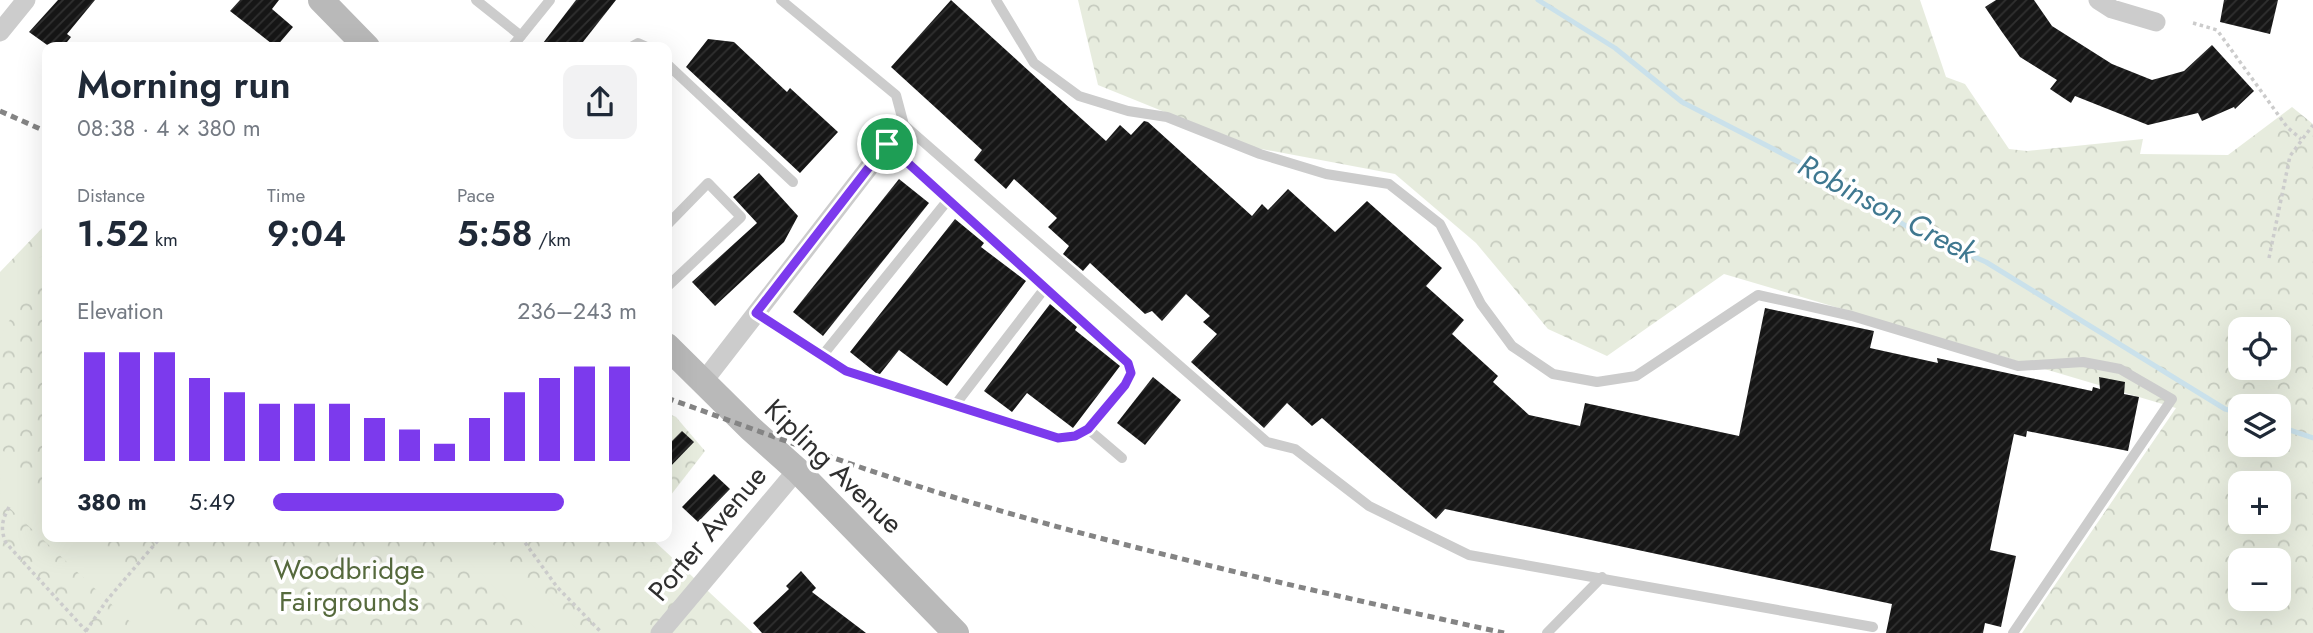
<!DOCTYPE html>
<meta charset="utf-8">
<style>
body{margin:0;font-family:Jost,sans-serif;background:#f2f2f3;color:#1f2937;height:100vh;display:flex;flex-direction:column;font-size:26px;white-space:nowrap}
*{box-sizing:border-box;margin:0}
p{font-size:23px;color:#747a83}
.icon{flex:none;width:38px;height:38px;fill:none;stroke:currentColor;stroke-width:2;stroke-linecap:round;stroke-linejoin:round}
.map{position:relative;flex:1;overflow:hidden}
.drawer{position:absolute;left:42px;top:42px;width:630px;height:500px;display:flex;flex-direction:column;background:#fff;border-radius:14px;box-shadow:0 7px 28px #0002}
.drawer>*{flex:none}
.controls{position:absolute;left:2228px;top:317px;display:grid;gap:14px}
.controls a{display:grid;place-items:center;width:63px;height:63px;border-radius:14px;background:#fff;box-shadow:0 7px 28px #0002;font-size:35px}
.pin{position:absolute;display:grid;place-items:center;width:60px;height:60px;color:#fff;margin:-30px;border:4px solid #fff;border-radius:50%;box-shadow:0 2px 7px #0007}
.round{display:grid;place-items:center;flex:none;width:74px;height:74px;border-radius:14px;background:#f2f2f3}
.summary{display:flex;align-items:center;justify-content:space-between;height:119px;padding:0 35px}
h1{font-size:38px;font-weight:600;line-height:52px}
.figures{display:grid;grid-template-columns:repeat(3,1fr);gap:10px;height:119px;padding:7px 35px}
.figures div{display:grid;align-content:center}
.figures b{font-size:35px;font-weight:600}
.figures small{font-size:19px;font-weight:400}
.figures p{font-size:19px}
.chart{height:196px;padding:14px 35px}
.chart p{display:flex;justify-content:space-between}
.chart svg{width:100%;height:126px;margin-top:7px;stroke:#7c3aed;stroke-width:6}
ul{padding:0 35px;list-style:none;font-size:23px}
li{display:grid;grid-template-columns:112px 84px 1fr;align-items:center;height:52px}
li i{height:18px;border-radius:9px;background:#7c3aed}
.map>svg:first-child{display:block}
</style>
<div class="map">
<svg width="2313" height="633" viewBox="0 0 2313 633">
<defs>
<pattern id="forest-crowns" width="20" height="18" patternUnits="userSpaceOnUse" patternTransform="scale(1.75)"><rect width="20" height="18" fill="#e7ecde"/><path d="M2 6a3 3 0 1 1 6 0M12 15a3 3 0 1 1 6 0" fill="none" stroke="#c6cbbf"/></pattern>
<pattern id="building-hatch" width="6" height="6" patternUnits="userSpaceOnUse" patternTransform="scale(1.75)"><rect width="6" height="6" fill="#161616"/><path d="M-1 1l2-2M0 6l6-6M5 7l2-2" fill="none" stroke="#303030"/></pattern>
</defs>
<rect width="100%" height="100%" fill="#fff"/>
<!-- forest -->
<g fill="url(#forest-crowns)" fill-rule="evenodd">
<path d="M 1078,0 L 1920,0 L 1946,77 L 1965,84 L 2009,149 L 2027,151 L 2143,139 L 2140,154 L 2228,155 L 2292,107 L 2313,124 L 2313,633 L 2022,633 L 2176,408 L 1724,274 L 1607,356 L 1548,329 L 1476,243 L 1395,174 L 1251,147 L 1098,85 ZM 2240,329 L 2278,329 L 2278,368 L 2240,368 ZM 2240,406 L 2278,406 L 2278,444 L 2240,444 ZM 2240,483 L 2278,483 L 2278,522 L 2240,522 ZM 2240,560 L 2278,560 L 2278,598 L 2240,598 Z"/>
<polygon points="47,223 47,537 650,537 753,633 0,633 0,272"/>
<polygon points="667,413 676,417 705,451 667,500"/>
</g>
<!-- pitch -->
<g fill="#e7ecde">
<path d="M 47,254 L 47,283 C 26,296 9,316 0,339 L 0,293 L 26,264 Z"/>
<polygon points="0,446 21,478 47,502 47,537 84,537 186,633 142,633 1,500"/>
<polygon points="445,537 486,537 581,633 540,633"/>
</g>
<g fill="none" stroke-linecap="round" stroke-linejoin="round">
<!-- stream -->
<g stroke="#cae1eb" stroke-width="5">
<polyline points="1538,0 1615,48 1682,102 1826,176 1911,229 1986,262 2225,409 2240,413"/>
<polyline points="2278,426 2313,438"/>
</g>
</g>
<!-- building -->
<g fill="url(#building-hatch)">
<polygon points="58,0 95,0 67,34 71,37 63,47 50,47 29,32"/>
<polygon points="240,0 279,0 272,9 293,27 276,47 230,11"/>
<polygon points="576,0 616,0 579,47 540,47"/>
<polygon points="951,0 1106,141 1120,125 1131,135 1144,121 1148,122 1252,216 1262,204 1268,210 1288,189 1335,232 1367,201 1442,268 1426,286 1464,320 1452,334 1498,376 1493,382 1529,415 1580,426 1585,403 1739,436 1765,308 1874,331 1870,348 1938,363 1937,358 2092,391 2093,387 2100,389 2099,377 2125,382 2124,394 2139,397 2128,451 2027,431 2026,437 2014,434 1990,550 2016,556 2001,627 1985,623 1983,633 1886,633 1892,604 1445,509 1436,519 1322,418 1312,426 1287,403 1264,428 1191,362 1217,334 1203,322 1210,316 1186,294 1162,321 1152,311 1145,314 1090,263 1083,271 1063,254 1069,246 1048,227 1057,218 1014,179 1006,189 974,160 982,150 891,67"/>
<polygon points="1996,0 2034,0 2052,26 2112,64 2152,80 2184,71 2212,45 2254,91 2235,109 2234,107 2202,121 2198,113 2148,125 2075,96 2071,103 2050,89 2057,80 2020,57 2002,32 1985,7"/>
<polygon points="2224,0 2278,0 2270,34 2220,22"/>
<polygon points="708,39 734,42 787,92 790,88 838,132 800,173 686,67"/>
<polygon points="759,173 798,216 784,242 715,306 692,282 757,223 733,197"/>
<polygon points="899,179 929,203 823,336 793,312"/>
<polygon points="955,219 984,243 981,247 1026,281 947,386 899,350 880,374 876,373 850,352"/>
<polygon points="1050,304 1077,327 1075,330 1120,366 1073,428 1027,393 1012,412 984,391"/>
<polygon points="1153,377 1181,400 1145,445 1117,423"/>
<polygon points="682,431 694,442 667,470 667,446"/>
<polygon points="714,474 730,489 698,522 682,507"/>
<polygon points="801,571 816,588 812,592 866,633 762,633 753,623 789,589 786,586"/>
</g>
<g fill="none" stroke-linecap="round" stroke-linejoin="round">
<!-- path -->
<g stroke="#ccc" stroke-width="3.5" stroke-dasharray="3.5 3.5" stroke-linecap="butt">
<polyline points="2193,23 2217,30 2287,127 2301,139"/>
<polyline points="2269,258 2290,156 2313,125"/>
<path d="M 9,507 C 2,520 0,529 6,543 L 88,633"/>
<polyline points="521,537 557,587 602,633"/>
<polyline points="86,631 107,600 161,537"/>
</g>
<!-- lane -->
<g stroke="#ccc" stroke-width="10">
<polyline points="476,0 521,36"/>
<polyline points="781,0 896,95 904,125"/>
<polyline points="996,0 1034,63 1079,96 1128,111 1167,117 1260,154 1326,174 1389,184 1440,224 1481,304 1512,346 1553,374 1597,382 1636,376 1758,295 1852,316 2018,366 2083,362 2120,369 2172,399 2013,633"/>
<polyline points="512,47 550,0"/>
<polyline points="631,47 638,43 647,47"/>
<polyline points="667,64 793,182"/>
<polyline points="667,225 708,183 741,217 669,285 667,283"/>
<polyline points="756,313 846,371 1058,438 1075,436 1088,429 1125,385 1131,373 1128,363 887,144 904,125 1267,442 1295,449 1369,506 1469,555 1873,627"/>
<polyline points="822,356 948,200"/>
<polyline points="955,405 1045,288"/>
<polyline points="1088,429 1122,458"/>
<polyline points="1547,633 1602,577"/>
</g>
<!-- street -->
<g stroke="#ccc" stroke-width="19">
<polyline points="2098,0 2112,9 2156,22"/>
<polyline points="0,32 26,0"/>
<polyline points="703,382 887,144"/>
<polyline points="660,633 797,470"/>
</g>
<!-- secondary -->
<g stroke="#b9b9b9" stroke-width="26">
<polyline points="321,0 367,47"/>
<polyline points="667,346 750,428 797,470 956,633"/>
</g>
<!-- rail -->
<g stroke="#848484" stroke-width="5" stroke-dasharray="7 5" stroke-linecap="butt">
<polyline points="0,111 47,132"/>
<path d="M 667,398 C 762,432 856,468 953,497 C 1134,551 1319,592 1504,633"/>
</g>
</g>
<g fill="none" stroke-linecap="round" stroke-linejoin="round">
<defs>
<polygon id="route" points="887,144 1128,363 1131,373 1125,385 1088,429 1075,436 1058,438 846,371 756,313"/>
</defs>
<!-- route casing -->
<use href="#route" stroke="#fff" stroke-width="14"/>
<!-- route -->
<use href="#route" stroke="#7c3aed" stroke-width="9"/>
</g>
<g text-anchor="middle" stroke-width="7" stroke-linejoin="round" paint-order="stroke">
<!-- street labels -->
<g font-size="28" fill="#2f2f2f" stroke="#fff">
<text transform="translate(834 466) rotate(44)" y="10">Kipling Avenue</text>
<text transform="translate(707 533) rotate(-50)" y="10">Porter Avenue</text>
</g>
<!-- park labels -->
<g font-size="28" fill="#566a3d" stroke="#fff">
<text x="349" y="579">Woodbridge<tspan x="349" dy="32">Fairgrounds</tspan></text>
</g>
<!-- water labels -->
<g font-size="30" font-style="italic" fill="#3f7890" stroke="#fff">
<text transform="translate(1887 209) rotate(28)" y="10">Robinson Creek</text>
</g>
</g>
</svg>
<div class="controls">
<a><svg class="icon" aria-label="locate" viewBox="0 0 24 24"><circle cx="12" cy="12" r="6"/><path d="M12 2v4M12 18v4M2 12h4M18 12h4"/></svg></a>
<a><svg class="icon" aria-label="layers" viewBox="0 0 24 24"><path d="M12 4l9 5-9 5-9-5zM3 14l9 5 9-5"/></svg></a>
<a>+</a>
<a>−</a>
</div>
<div class="pin" style="left:887px;top:144px;background:#1e9e55"><svg class="icon" aria-label="arrive" viewBox="0 0 24 24"><path d="M6 21V4h12l-3 4 3 4H6"/></svg></div>
<section class="drawer">
<div class="summary"><div><h1>Morning run</h1><p>08:38 · 4 × 380 m</p></div><a class="round"><svg class="icon" aria-label="share" viewBox="0 0 24 24"><path d="M12 15V3M7 8l5-5 5 5M5 13v7h14v-7"/></svg></a></div>
<div class="figures">
<div><p>Distance</p><b>1.52<small> km</small></b></div>
<div><p>Time</p><b>9:04</b></div>
<div><p>Pace</p><b>5:58<small> /km</small></b></div>
</div>
<div class="chart"><p><span>Elevation</span>236–243 m</p>
<svg viewBox="0 0 160 44" preserveAspectRatio="none"><path d="M5 44V6M15 44V6M25 44V6M35 44V15M45 44V20M55 44V24M65 44V24M75 44V24M85 44V29M95 44V33M105 44V38M115 44V29M125 44V20M135 44V15M145 44V11M155 44V11"/></svg>
</div>
<ul>
<li><b>380 m</b>5:49<i style="width:80%"></i></li>
</ul>
</section>
</div>
